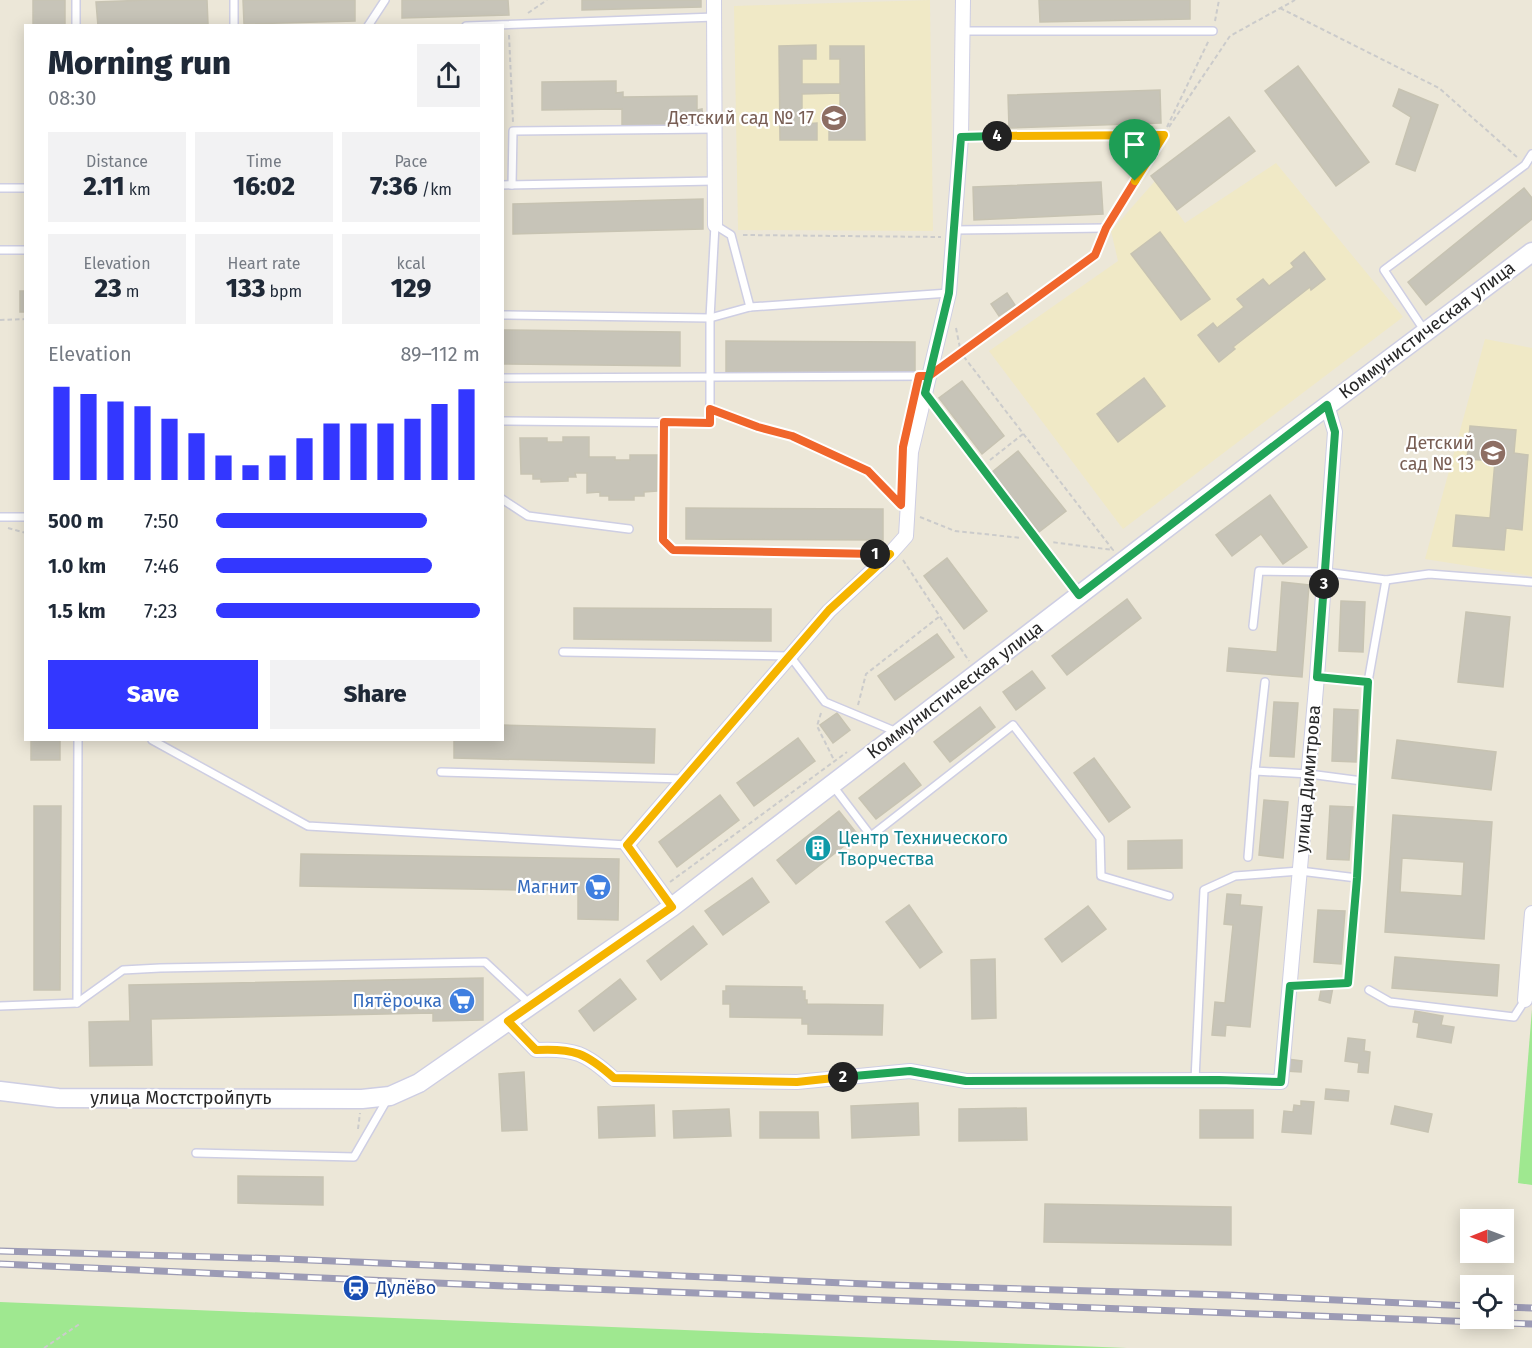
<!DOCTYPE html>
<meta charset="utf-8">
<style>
body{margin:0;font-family:"Fira Sans",sans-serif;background:#f2f2f3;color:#1f2937;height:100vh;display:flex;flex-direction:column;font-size:22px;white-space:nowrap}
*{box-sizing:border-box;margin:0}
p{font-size:20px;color:#747a83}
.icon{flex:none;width:33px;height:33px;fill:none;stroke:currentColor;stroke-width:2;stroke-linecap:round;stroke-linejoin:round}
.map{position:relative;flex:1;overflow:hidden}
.panel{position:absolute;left:24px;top:24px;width:480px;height:717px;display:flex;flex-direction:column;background:#fff;border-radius:0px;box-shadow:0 3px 15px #0003}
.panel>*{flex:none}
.needle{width:39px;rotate:269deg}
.fabs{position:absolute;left:1460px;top:1209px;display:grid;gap:12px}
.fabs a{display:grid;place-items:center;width:54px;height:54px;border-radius:0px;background:#fff;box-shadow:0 3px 15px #0003;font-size:30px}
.pin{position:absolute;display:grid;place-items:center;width:51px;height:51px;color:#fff;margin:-62px -26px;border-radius:50% 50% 50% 0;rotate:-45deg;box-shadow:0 0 6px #0007}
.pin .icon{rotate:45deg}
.km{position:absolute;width:30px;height:30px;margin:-15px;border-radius:50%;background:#222;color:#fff;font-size:16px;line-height:30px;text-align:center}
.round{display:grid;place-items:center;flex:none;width:63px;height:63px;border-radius:0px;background:#f2f2f3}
.headline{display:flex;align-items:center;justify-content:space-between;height:102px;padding:0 24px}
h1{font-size:33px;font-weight:800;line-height:45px}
.figures{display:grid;grid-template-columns:repeat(3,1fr);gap:9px;height:102px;padding:6px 24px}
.figures div{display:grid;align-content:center;border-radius:0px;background:#f2f2f3;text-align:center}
.figures b{font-size:26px;font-weight:800}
.figures small{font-size:16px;font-weight:400}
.figures p{font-size:16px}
.chart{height:168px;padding:12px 24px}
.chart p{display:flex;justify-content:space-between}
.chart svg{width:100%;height:108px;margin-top:6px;stroke:#3337ff;stroke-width:6}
.cta{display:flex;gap:12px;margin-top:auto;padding:12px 24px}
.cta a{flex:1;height:69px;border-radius:0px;background:#3337ff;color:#fff;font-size:24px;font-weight:800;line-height:69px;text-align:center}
.cta a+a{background:#f2f2f3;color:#1f2937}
ul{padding:0 24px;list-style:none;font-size:20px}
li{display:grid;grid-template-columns:96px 72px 1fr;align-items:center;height:45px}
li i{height:15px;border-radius:8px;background:#3337ff}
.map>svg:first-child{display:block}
</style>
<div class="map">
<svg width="1532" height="1348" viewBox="0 0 1532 1348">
<rect width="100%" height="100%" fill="#ece7d8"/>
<!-- education -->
<g fill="#f0e9c6">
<polygon points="930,0 933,231 738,230 734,6"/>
<polygon points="1276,163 1403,317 1123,529 989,351 1118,261 1111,231 1155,181 1185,223"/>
<polygon points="1485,339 1532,348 1532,576 1425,559"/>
</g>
<!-- green -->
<g fill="#9fe890">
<polygon points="1532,1009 1532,1185 1518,1183"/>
<polygon points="0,1302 1127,1348 0,1348"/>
</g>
<!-- building -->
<g fill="#c7c4b8" stroke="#c7c3b2" stroke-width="1.5" fill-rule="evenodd">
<rect x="33" y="0" width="32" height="26"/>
<polygon points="147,0 207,0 208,24 98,26 96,2"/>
<polygon points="243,0 355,0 355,21 244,24"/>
<polygon points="402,0 508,0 509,15 402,18"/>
<polygon points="582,0 701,0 701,7 582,10"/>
<polygon points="1039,0 1190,0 1190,19 1040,22"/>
<polygon points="816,45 816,59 802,59 802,84 840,84 840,59 830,59 830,46 864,46 865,140 829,140 829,124 840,124 840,93 802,94 802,124 817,123 817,140 780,140 779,46"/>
<polygon points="1298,66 1369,162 1336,186 1265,91"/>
<polygon points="616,81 616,93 623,92 623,97 697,96 697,110 702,109 703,124 622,125 622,109 542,110 542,82"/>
<polygon points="1399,89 1438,105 1415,171 1396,164 1411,117 1393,106"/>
<polygon points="1160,90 1161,123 1009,128 1008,95"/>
<polygon points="1229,117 1255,151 1177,210 1151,176"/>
<polygon points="1101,182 1103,214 974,220 973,187"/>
<polygon points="1524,188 1532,198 1532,219 1426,305 1408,282"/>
<polygon points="703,199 703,229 513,234 513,204"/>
<polygon points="1160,232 1210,299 1181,320 1131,254"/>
<polygon points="1304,252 1325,279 1311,290 1310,287 1233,347 1235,349 1219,362 1198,335 1213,323 1217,328 1244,307 1237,299 1263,279 1269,286 1294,267 1291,263"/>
<rect x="20" y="291" width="6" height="21"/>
<polygon points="1007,293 1015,305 999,316 991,304"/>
<polygon points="502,330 680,332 680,366 502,364"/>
<polygon points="726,341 915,342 915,373 726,372"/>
<polygon points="1144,378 1165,406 1118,442 1097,414"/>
<polygon points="962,381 1004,436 982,454 939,398"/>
<polygon points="1470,426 1516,430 1514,453 1528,455 1522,530 1506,528 1504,550 1453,546 1456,515 1490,518 1495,461 1467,459"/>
<polygon points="563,437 589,437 589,457 615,457 615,460 630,460 630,455 657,455 657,491 644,492 644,496 634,496 634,500 609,500 609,496 600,496 600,492 587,493 587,473 575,473 576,477 568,477 568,481 541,482 541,479 533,479 533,474 521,474 520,438 547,438 547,442 563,442"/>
<polygon points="1018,451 1066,511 1039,532 992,472"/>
<polygon points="1270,495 1307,547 1283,564 1261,534 1232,556 1216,535"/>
<polygon points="686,508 883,509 883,540 686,539"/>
<polygon points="947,558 987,611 964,629 924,576"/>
<polygon points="1282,582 1309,585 1302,677 1227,671 1229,648 1277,652"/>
<polygon points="1127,599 1141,618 1067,675 1052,656"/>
<polygon points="1341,601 1365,602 1363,652 1339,651"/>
<polygon points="574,608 771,609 771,641 574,639"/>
<polygon points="1466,612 1510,617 1503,687 1458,682"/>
<polygon points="937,634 954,657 895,700 878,676"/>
<polygon points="1032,671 1045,688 1016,710 1003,692"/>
<polygon points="1274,702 1298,703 1294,757 1270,756"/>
<polygon points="980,707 995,727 950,762 934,742"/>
<polygon points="1334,709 1358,710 1356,762 1332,761"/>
<polygon points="837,713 850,730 833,743 820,725"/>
<polygon points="502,725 655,729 654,763 454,758 454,740 502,740"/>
<polygon points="798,738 815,761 754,806 737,783"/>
<rect x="31" y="740" width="29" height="20"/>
<polygon points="1397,740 1496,752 1491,790 1392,778"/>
<polygon points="1094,758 1130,807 1109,822 1074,773"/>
<polygon points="904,763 921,785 876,819 859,798"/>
<polygon points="720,795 739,820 677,867 659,842"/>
<polygon points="1264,800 1288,802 1283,858 1259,855"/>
<polygon points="34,806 61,806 60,990 34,990"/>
<polygon points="1330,806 1353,807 1349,860 1327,859"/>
<polygon points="839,811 858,835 796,884 777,860"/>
<path d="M 1393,815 L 1492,822 L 1484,939 L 1385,932 ZM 1402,858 L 1464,862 L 1462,896 L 1400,892 Z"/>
<polygon points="1182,840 1182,868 1128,869 1128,841"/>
<polygon points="301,854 619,859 618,920 578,919 578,891 300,886"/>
<polygon points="752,878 769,902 723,935 705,911"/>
<polygon points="1227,894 1241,895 1240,905 1262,907 1250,1027 1226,1025 1225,1036 1212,1035 1215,1002 1225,1003 1233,925 1224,924"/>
<polygon points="909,905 942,952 920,968 886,922"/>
<polygon points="1088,906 1106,929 1062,962 1045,939"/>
<polygon points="1318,910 1345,911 1341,964 1314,962"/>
<polygon points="693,926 707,944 661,980 647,961"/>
<polygon points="1395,957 1499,965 1497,996 1392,988"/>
<polygon points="995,959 996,1018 972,1019 971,960"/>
<polygon points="483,978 483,1020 433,1021 433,1013 151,1019 152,1065 90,1066 89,1022 130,1021 129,985"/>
<polygon points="620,979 636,999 594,1031 579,1011"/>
<polygon points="1322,985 1333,987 1330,1003 1319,1000"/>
<polygon points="726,986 802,987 802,991 805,991 805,1000 807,1000 807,1004 883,1005 882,1035 808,1034 808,1024 802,1024 802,1018 730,1017 730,1004 723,1004 723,991 726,991"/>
<polygon points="1415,1011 1443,1016 1441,1025 1454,1027 1451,1043 1417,1037 1419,1023 1413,1022"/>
<polygon points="1348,1038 1365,1040 1364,1051 1370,1052 1368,1073 1358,1072 1359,1063 1345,1061"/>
<polygon points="1287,1059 1302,1061 1301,1072 1285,1071"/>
<polygon points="524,1072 527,1130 502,1131 499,1074"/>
<polygon points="1326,1089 1349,1091 1348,1101 1325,1099"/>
<polygon points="1301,1101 1314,1102 1311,1134 1282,1132 1284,1111 1293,1112 1294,1105 1301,1106"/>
<polygon points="918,1103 919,1135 852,1138 851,1106"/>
<polygon points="654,1105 655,1136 599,1138 598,1107"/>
<polygon points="1395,1106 1432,1114 1428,1132 1391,1124"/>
<polygon points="1026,1108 1027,1140 959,1141 959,1109"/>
<polygon points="729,1109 731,1136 674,1138 673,1111"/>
<rect x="1200" y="1110" width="53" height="28"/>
<polygon points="760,1112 818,1112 819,1138 760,1138"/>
<polygon points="238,1176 323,1177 323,1205 238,1203"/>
<polygon points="1045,1204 1231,1207 1231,1245 1044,1242"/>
</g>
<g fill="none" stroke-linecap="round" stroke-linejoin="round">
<defs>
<g id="lane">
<polyline points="76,0 76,26"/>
<polyline points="234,0 234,26"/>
<polyline points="368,26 385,0"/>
<polyline points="466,26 715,17"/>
<polyline points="962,31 1213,31"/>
<polyline points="961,137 1164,135"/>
<polyline points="502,185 714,181"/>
<polyline points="512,185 513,131 715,129"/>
<polyline points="0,188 26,188"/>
<polyline points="715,225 731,235 750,307"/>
<polyline points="954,230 1105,228"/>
<polyline points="0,250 26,250"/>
<polyline points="502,315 710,318 750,307 949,293"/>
<polyline points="1424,330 1384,270 1525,165 1532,154"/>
<polyline points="502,378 929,376"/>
<polyline points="925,393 1078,594"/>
<polyline points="502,421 710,423 710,318 715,225"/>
<polyline points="502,499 528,516 629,529"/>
<polyline points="0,517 26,517"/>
<polyline points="673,550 888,554"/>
<polyline points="1253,626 1259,571 1325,572 1386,580 1429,574 1532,582"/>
<polyline points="563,652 790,656 825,702 897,732"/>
<polyline points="1265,682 1255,771 1309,774 1362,781 1368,682 1317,677"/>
<polyline points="1368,682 1386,580"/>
<polyline points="152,740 308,826 627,845"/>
<polyline points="441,772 684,779"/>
<polyline points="833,786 871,836 1013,725 1100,838 1101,876 1169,896"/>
<polyline points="1248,857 1255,771"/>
<polyline points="1357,878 1362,781"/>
<polyline points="1369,990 1390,1002 1514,1017 1525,1000"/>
<polyline points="77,1003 123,970 160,968 485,962 531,1005"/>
<polyline points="0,1006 77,1003 78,740"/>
<polyline points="1195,1080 1204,890 1235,876 1300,871 1357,878 1348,983 1290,985"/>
<polyline points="196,1153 354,1157 388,1098"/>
</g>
<g id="street">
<polyline points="714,0 715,225"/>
<polyline points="672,907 627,845 829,611 890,554 906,536 911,452 949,293 961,137 963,0"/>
<polyline points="1525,1000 1532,913"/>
<path d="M 508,1021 L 536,1050 C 574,1048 586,1053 614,1079 L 797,1082 L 910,1071 L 966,1081 L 1219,1080 L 1281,1082 L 1317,677 L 1335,432 L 1327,405"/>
</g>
<polyline id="secondary" points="0,1091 58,1098 362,1099 390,1096 419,1083 672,907 1283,439 1532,252"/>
</defs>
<!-- lane casing -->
<use href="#lane" stroke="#cecee3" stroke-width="10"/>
<!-- street casing -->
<use href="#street" stroke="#cecee3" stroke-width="16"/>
<!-- secondary casing -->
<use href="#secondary" stroke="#cecee3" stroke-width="21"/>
<!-- path -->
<g stroke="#cbcbcb" stroke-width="2" stroke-dasharray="4.5 3" stroke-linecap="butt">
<polyline points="1280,8 1439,88 1517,157"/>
<polyline points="528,13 547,0"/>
<polyline points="1215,21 1219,0"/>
<polyline points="509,35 513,122"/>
<polyline points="1167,127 1209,40"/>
<polyline points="1169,127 1230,36 1295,0"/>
<polyline points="1111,219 1157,145"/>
<polyline points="743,235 941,237"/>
<polyline points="0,320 26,319"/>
<polyline points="956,328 961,353 1113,550 1051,542"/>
<polyline points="947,363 1095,255 1102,238"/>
<polyline points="721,413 758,427 792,436 868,471 894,497"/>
<polyline points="664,431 663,540 665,542"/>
<polyline points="990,460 1023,434"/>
<polyline points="920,517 955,531 1022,538"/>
<polyline points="8,528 26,533"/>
<polyline points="903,560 969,661"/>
<polyline points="858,705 866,674 940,616"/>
<polyline points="821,713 817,726 834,760"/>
<polyline points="670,882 847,752"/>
<polyline points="358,1129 360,1113"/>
<polyline points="44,1348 81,1323"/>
</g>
<!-- lane -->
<use href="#lane" stroke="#fff" stroke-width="7"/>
<!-- street -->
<use href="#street" stroke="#fff" stroke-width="14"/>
<!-- secondary -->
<use href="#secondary" stroke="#fff" stroke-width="18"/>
<defs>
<g id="rail">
<polyline points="0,1251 286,1259 891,1285 1228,1295 1470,1306"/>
<polyline points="0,1264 505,1286 1532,1324"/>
<polyline points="1503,1307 1532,1308"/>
</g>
</defs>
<!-- rail casing -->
<use href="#rail" stroke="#9c9bb5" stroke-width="7"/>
<!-- rail -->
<use href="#rail" stroke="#fff" stroke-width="4.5" stroke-dasharray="14" stroke-linecap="butt"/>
</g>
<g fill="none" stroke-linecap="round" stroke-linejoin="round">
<defs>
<polyline id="split-1" points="875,554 673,550 663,540 664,422 710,423 710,409 758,427 792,436 868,471 901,505 903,447 919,376 929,376 1095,255 1106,228 1135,181"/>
<path id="split-2" d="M 843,1077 L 797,1082 L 614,1078 C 586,1053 574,1048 536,1050 L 508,1021 L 672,907 L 627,845 L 829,610 L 890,554 L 875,554"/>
<polyline id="split-3" points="843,1077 910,1071 966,1081 1219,1080 1281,1082 1290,986 1348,983 1357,878 1368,682 1317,677 1324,584"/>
<polyline id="split-4" points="997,136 961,137 949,293 925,393 1079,595 1327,405 1335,432 1324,584"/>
<polyline id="split-5" points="997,136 1164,135 1135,181"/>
</defs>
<!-- split-1 casing -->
<use href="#split-1" stroke="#fff" stroke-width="12"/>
<!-- split-2 casing -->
<use href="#split-2" stroke="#fff" stroke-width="12"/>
<!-- split-3 casing -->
<use href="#split-3" stroke="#fff" stroke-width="12"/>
<!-- split-4 casing -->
<use href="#split-4" stroke="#fff" stroke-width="12"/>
<!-- split-5 casing -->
<use href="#split-5" stroke="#fff" stroke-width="12"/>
<!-- split-1 -->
<use href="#split-1" stroke="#f0652b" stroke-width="8"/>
<!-- split-2 -->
<use href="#split-2" stroke="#f5b400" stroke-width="8"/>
<!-- split-3 -->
<use href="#split-3" stroke="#22a559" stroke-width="8"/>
<!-- split-4 -->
<use href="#split-4" stroke="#22a559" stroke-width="8"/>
<!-- split-5 -->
<use href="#split-5" stroke="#f5b400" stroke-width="8"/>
</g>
<!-- icons -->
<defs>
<symbol id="school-disc" viewBox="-11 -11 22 22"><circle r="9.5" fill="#8d6e63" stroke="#fff"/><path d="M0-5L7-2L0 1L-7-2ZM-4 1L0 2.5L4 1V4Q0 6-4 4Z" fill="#fff"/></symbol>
<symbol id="building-disc" viewBox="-11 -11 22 22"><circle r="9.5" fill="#0f9aa8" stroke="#fff"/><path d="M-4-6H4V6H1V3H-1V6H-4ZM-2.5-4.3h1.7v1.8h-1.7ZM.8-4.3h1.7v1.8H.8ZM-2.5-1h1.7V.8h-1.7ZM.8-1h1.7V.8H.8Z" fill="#fff"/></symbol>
<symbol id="supermarket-disc" viewBox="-11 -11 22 22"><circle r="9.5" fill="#3f7fe0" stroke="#fff"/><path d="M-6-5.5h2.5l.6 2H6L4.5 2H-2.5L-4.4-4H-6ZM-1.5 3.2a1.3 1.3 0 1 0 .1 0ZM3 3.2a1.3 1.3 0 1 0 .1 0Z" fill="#fff"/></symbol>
<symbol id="station-disc" viewBox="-11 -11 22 22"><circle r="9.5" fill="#1a4fb4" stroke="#fff"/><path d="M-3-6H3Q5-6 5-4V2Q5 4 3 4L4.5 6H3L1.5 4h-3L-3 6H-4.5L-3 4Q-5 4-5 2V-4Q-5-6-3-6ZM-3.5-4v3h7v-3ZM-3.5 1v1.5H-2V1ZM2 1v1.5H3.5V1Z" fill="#fff"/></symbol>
</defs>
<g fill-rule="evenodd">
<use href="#school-disc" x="819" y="103" width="30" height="30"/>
<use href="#school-disc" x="1478" y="438" width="30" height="30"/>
<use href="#building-disc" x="803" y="833" width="30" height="30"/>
<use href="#supermarket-disc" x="583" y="872" width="30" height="30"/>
<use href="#supermarket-disc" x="447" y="986" width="30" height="30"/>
<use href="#station-disc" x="341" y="1273" width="30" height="30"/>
</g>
<g text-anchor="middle" stroke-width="4.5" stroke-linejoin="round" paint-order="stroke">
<!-- education labels -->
<g font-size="18" fill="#785e54" stroke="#fff" text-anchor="end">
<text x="814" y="124">Детский сад № 17</text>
<text x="1474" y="449">Детский<tspan x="1474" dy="21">сад № 13</tspan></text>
</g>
<!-- street labels -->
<g font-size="18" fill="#282828" stroke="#fff">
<text transform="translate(1427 330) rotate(-37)" y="6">Коммунистическая улица</text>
<text transform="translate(955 690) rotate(-37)" y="6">Коммунистическая улица</text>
<text transform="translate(1308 779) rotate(-85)" y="6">улица Димитрова</text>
<text x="181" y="1104">улица Мостстройпуть</text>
</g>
<!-- culture labels -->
<g font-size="18" fill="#0d838f" stroke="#fff" text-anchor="start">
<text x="838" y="844">Центр Технического<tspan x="838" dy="21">Творчества</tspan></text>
</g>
<!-- shop labels -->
<g font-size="18" fill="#366cbe" stroke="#fff" text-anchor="end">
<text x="578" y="893">Магнит</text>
<text x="442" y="1007">Пятёрочка</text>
</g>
<!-- transit labels -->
<g font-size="18" fill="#164399" stroke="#fff" text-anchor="start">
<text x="376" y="1294">Дулёво</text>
</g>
</g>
</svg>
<div class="fabs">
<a><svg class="needle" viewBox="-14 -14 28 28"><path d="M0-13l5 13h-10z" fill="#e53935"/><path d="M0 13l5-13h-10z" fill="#747a83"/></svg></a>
<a><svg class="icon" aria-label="locate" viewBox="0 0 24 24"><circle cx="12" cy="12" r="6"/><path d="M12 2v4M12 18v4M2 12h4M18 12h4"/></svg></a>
</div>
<div class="pin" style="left:1135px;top:181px;background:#1e9e55"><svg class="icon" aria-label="arrive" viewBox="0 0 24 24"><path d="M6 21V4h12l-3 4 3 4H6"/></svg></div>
<b class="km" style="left:875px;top:554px">1</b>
<b class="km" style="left:843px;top:1077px">2</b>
<b class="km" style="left:1324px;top:584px">3</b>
<b class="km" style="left:997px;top:136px">4</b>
<section class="panel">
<div class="headline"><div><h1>Morning run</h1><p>08:30</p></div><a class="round"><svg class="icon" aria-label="share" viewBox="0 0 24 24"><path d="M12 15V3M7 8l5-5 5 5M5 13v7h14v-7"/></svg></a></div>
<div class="figures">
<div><p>Distance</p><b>2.11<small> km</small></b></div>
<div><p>Time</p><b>16:02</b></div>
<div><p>Pace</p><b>7:36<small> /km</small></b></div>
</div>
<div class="figures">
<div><p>Elevation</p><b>23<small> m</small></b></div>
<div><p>Heart rate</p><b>133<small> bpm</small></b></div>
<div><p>kcal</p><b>129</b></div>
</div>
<div class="chart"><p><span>Elevation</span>89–112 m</p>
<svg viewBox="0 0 160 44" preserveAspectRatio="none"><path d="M5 44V6M15 44V9M25 44V12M35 44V14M45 44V19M55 44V25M65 44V34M75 44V38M85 44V34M95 44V27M105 44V21M115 44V21M125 44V21M135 44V19M145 44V13M155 44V7"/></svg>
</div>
<ul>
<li><b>500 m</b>7:50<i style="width:80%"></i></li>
<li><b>1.0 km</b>7:46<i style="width:82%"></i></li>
<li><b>1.5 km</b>7:23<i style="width:100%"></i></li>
</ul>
<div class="cta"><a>Save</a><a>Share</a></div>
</section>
</div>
